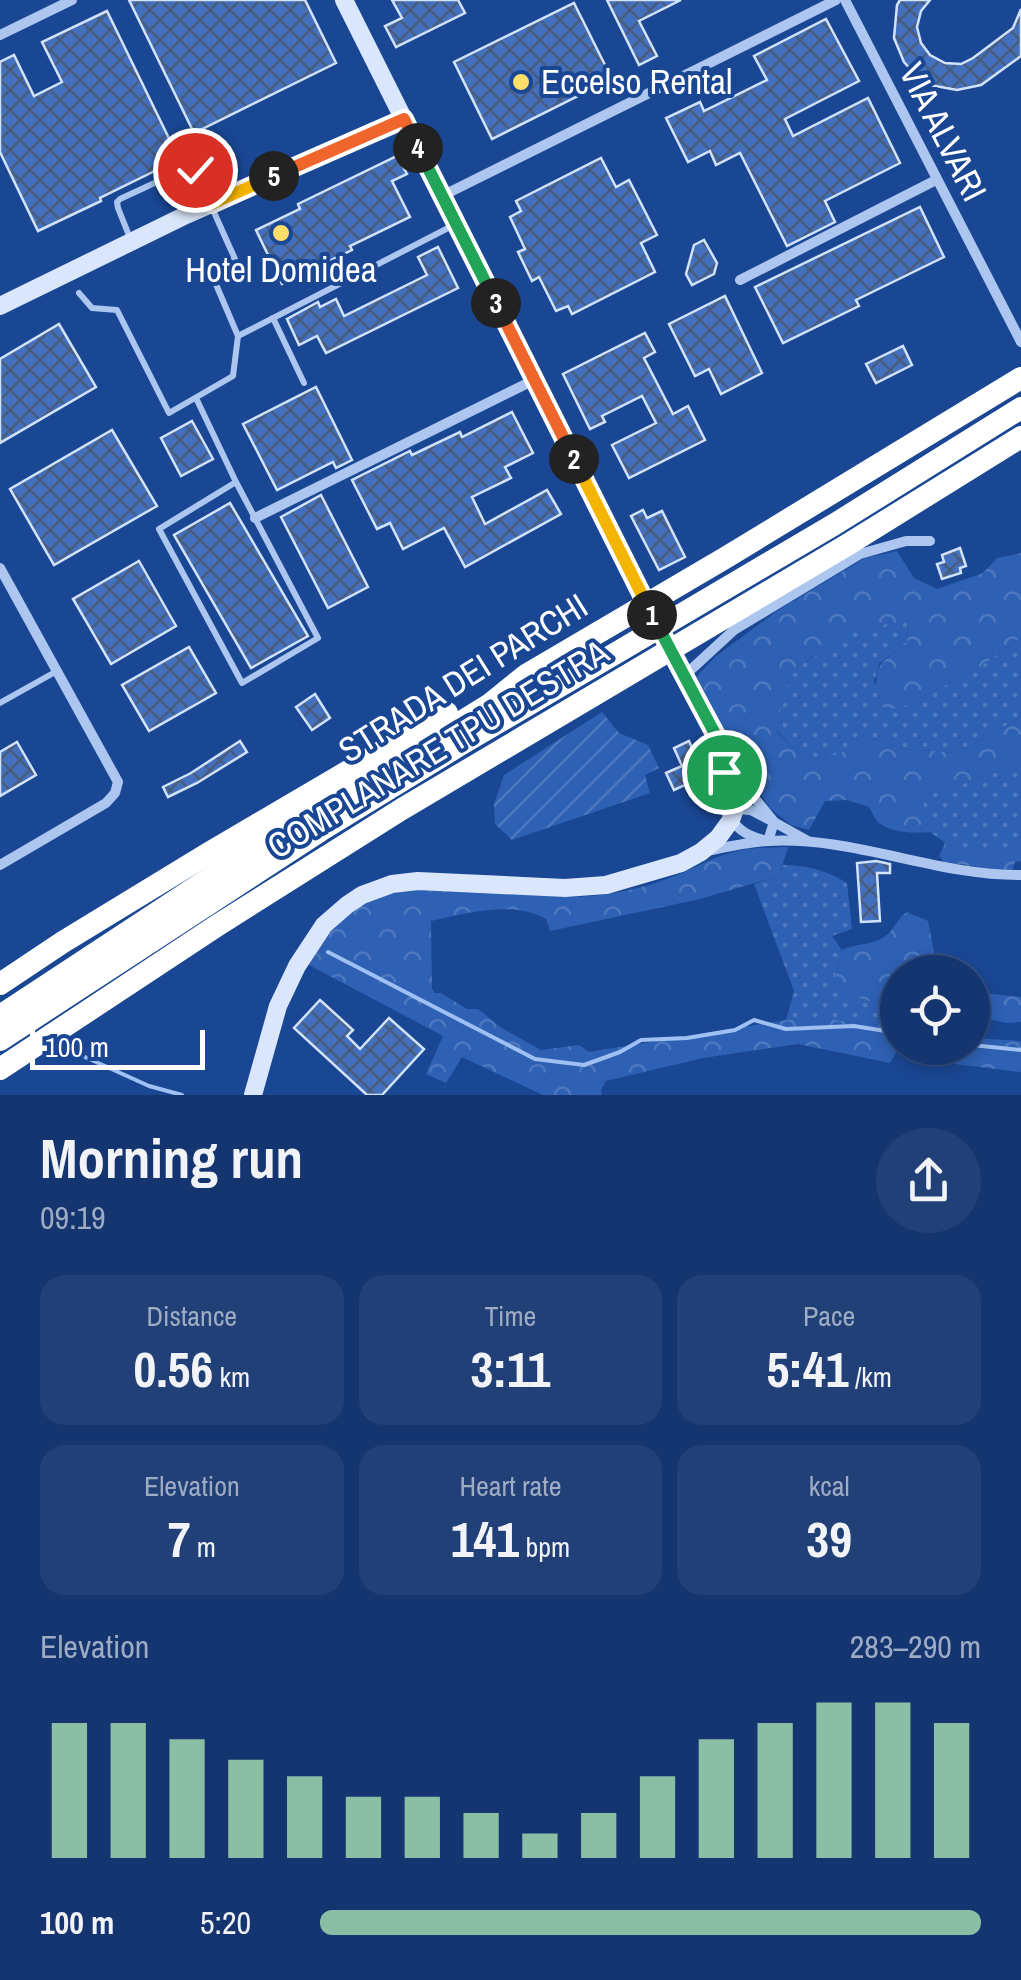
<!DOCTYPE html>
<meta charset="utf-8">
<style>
body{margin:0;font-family:"Archivo Narrow",sans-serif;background:#214077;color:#f1f3f6;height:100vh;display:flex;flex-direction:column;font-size:38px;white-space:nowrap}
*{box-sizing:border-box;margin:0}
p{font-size:32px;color:#9dabc3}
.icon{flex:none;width:55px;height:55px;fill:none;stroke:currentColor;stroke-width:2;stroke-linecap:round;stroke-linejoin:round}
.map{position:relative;height:1095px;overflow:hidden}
.drawer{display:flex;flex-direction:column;background:#14356f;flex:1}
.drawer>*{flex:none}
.fabs{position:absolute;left:880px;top:955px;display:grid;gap:20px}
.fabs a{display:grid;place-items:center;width:110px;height:110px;border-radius:50%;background:#14356f;box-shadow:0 5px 15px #0003,0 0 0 2px #335082;font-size:50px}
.scale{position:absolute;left:30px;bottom:25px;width:175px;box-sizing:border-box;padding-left:10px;border:5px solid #fff;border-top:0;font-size:28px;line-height:35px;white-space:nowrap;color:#fff;-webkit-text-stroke:8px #1a4794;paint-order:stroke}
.pin{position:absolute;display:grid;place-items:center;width:85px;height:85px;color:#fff;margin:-42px;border:5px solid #fff;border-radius:50%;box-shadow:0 2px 10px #0007}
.km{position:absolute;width:50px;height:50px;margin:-25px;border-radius:50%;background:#222;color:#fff;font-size:28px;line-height:50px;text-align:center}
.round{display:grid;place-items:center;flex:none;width:105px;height:105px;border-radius:52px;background:#214077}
.overview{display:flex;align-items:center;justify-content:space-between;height:170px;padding:0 40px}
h1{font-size:55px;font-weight:800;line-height:75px}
.stats{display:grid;grid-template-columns:repeat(3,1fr);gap:15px;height:170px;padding:10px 40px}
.stats div{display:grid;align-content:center;border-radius:25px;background:#214077;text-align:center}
.stats b{font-size:50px;font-weight:800}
.stats small{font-size:28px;font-weight:400}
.stats p{font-size:28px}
.chart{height:280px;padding:20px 40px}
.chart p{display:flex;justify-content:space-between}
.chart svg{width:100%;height:180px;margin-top:10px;stroke:#8abfa5;stroke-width:6}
ul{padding:0 40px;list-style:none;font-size:32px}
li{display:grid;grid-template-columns:160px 120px 1fr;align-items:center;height:75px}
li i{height:25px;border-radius:12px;background:#8abfa5}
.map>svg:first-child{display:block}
</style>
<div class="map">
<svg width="1021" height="1095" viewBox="0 0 1021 1095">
<defs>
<pattern id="grass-dots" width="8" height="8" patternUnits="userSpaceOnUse" patternTransform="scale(2.5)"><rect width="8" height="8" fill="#2e60b3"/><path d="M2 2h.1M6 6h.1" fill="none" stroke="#4d78be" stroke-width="1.8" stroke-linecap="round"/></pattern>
<pattern id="forest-crowns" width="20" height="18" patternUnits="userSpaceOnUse" patternTransform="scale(2.5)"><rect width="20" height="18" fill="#2e60b3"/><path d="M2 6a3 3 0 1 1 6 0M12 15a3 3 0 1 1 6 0" fill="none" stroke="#4d78be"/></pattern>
<pattern id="garden-furrows" width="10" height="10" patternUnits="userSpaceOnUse" patternTransform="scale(2.5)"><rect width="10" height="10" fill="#2e60b3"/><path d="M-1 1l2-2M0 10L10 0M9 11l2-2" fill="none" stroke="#4d78be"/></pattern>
<pattern id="building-cross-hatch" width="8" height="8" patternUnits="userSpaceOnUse" patternTransform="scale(2.5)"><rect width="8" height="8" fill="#4370bc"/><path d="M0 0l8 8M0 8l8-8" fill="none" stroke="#485c7e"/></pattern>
</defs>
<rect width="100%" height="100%" fill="#1a4794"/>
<!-- grass -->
<g fill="url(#grass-dots)">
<polygon points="908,621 907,642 879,664 874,682 900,708 977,669 1021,637 1021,711 1018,719 957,753 905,749 874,739 826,759 800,754 777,731 783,693 793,669 832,646 854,628"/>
<polygon points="1021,761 1021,847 972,854 945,843 930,832 921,796 950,789"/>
<path d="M 783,865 C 806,865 828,871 847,883 L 852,929 L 832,936 L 842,950 L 834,982 L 848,995 L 897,1009 L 897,1027 L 835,1020 L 786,1020 L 794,991 L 754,884 L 779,876 Z"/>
</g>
<!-- forest -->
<g fill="url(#forest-crowns)">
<path d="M 897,551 L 914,578 L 937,589 L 983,573 L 997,558 L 1021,553 L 1021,637 L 977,669 L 900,708 L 884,709 C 869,668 875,668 907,642 L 908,622 L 854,628 L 832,646 L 793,669 L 783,693 L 777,732 L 800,754 L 825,759 L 874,739 L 905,749 L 957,753 L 1018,719 L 1021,711 L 1021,761 L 950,789 L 922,796 L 930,832 C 914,833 892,834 878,822 C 874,818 872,812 869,807 L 847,800 L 825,801 L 809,830 L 791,825 L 770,808 L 738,759 L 696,677 L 716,656 L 780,609 L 865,558 Z"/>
<polygon points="945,843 972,854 1021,847 1021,861 1015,862 1012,872 944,862 939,856"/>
<path d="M 788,847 L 779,876 L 700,899 L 550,931 L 546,919 C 514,900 465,913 431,921 L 432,989 L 435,993 L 441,993 L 467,1009 L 478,1009 L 500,1027 L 541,1050 L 579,1045 L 589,1052 L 786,1020 L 835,1020 L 897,1027 L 898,1048 L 899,1048 L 890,1063 L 798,1044 L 703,1058 L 606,1081 L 601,1090 L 602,1095 L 543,1095 L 462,1057 L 446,1083 L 426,1074 L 443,1036 L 309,965 C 370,837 506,914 613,893 C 629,890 648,886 664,880 C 691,871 714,855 742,850 C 757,847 773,848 788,847 Z"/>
<path d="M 907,912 L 928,921 L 934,951 L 934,972 L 898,972 L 897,1009 L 848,995 L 834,982 L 842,950 C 856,943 870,946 884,937 C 894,931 896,919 907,912 Z"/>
<polygon points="982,993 1021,997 1021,1022 1006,1023 977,1016"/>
<polygon points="973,1038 1021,1041 1021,1072 905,1058 909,1048 972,1048"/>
</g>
<!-- garden -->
<polygon fill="url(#garden-furrows)" points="602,712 619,733 648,745 659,768 645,775 650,793 512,840 495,824 494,804 504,775"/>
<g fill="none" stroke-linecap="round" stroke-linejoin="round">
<!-- stream -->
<g stroke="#9ec0f2" stroke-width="4">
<polyline points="328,952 535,1059 584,1065 620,1052 641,1040 687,1038 735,1030 754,1020 786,1029 854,1026 898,1033"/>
<polyline points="972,1045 1021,1050"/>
<polyline points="63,1047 149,1086 182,1095"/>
</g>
</g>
<!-- building -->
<g fill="url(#building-cross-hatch)" stroke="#d2e2fb" stroke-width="2.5">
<polygon points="129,0 305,0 336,63 194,133"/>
<polygon points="392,0 458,0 465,13 396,47 385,26 402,18"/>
<polygon points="607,0 681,0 639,21 657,56 639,65"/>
<polygon points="900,0 930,0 921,11 917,27 921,43 930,55 945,63 961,64 973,58 1013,28 1021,9 1021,56 981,85 957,90 930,85 922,82 904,62 894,38 897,5"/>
<polygon points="574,3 612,79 492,139 454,62"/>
<polygon points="107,11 179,159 100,198 101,201 38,231 0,152 0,62 14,55 34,96 62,82 42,42"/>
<polygon points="826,19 859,81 785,119 793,136 868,98 900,163 825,201 835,222 787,246 740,153 716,165 710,151 688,162 666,118 700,102 704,111 767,80 754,56"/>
<polygon points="397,156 407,174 392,181 410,217 350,246 352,250 282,284 256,230 300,209 298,204"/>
<polygon points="601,158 616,187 629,180 657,235 641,243 655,272 572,314 568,306 556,311 539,277 532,281 518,252 525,249 510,217 521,211 516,201"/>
<polygon points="920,207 944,257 856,300 859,306 783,343 755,287"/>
<polygon points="704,240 717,263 714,274 692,285 686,274 694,245"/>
<polygon points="438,247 458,288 326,353 317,336 299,345 287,319 318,302 320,307 336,299 344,316 427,275 418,257"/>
<polygon points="725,296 762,373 721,394 709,369 695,376 669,324"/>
<polygon points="59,324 96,387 0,443 0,359"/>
<polygon points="645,333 655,352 644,358 673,414 688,406 705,440 629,478 612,445 656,423 642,396 602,416 605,422 590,429 563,374"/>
<polygon points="903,346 912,365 876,383 866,364"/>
<polygon points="316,387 352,460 336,468 333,462 277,490 243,424"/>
<polygon points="512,412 533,453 505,467 511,478 472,497 485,524 547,490 561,514 465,567 444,528 403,549 390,523 377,529 352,480 410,451 412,455 460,432 462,437"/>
<polygon points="192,421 213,459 181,476 161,438"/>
<polygon points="112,430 157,506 54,565 10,489"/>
<polygon points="321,495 368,587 328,608 281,517"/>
<polygon points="230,503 308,636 251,668 174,535"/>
<polygon points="643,510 647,518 662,511 685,557 659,570 631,516"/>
<polygon points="960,548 966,566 960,568 961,573 942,579 937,564 944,562 942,555"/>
<polygon points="139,561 176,626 111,664 73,599"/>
<polygon points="189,647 216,693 149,731 122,685"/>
<polygon points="315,694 330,718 312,730 296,707"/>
<polygon points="240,741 247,752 197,783 168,797 163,787 191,773"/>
<polygon points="689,741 705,776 674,790 666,773 682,766 674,748"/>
<polygon points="17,742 36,775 0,796 0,752"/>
<polygon points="876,861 890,864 890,873 877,873 880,921 861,922 857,863"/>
<polygon points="320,1000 353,1030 347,1036 360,1049 389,1018 424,1049 382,1095 367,1095 294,1028"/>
</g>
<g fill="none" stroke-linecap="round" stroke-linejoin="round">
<!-- lane -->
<g stroke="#acc6f0" stroke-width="6">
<polyline points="79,293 92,308 117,310 169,413 233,376 238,336 209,268 235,259 195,170 187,168 120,199 117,202 118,208 130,238"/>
<polyline points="273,318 304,383"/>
<polyline points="238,336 456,224"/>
<polyline points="196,398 236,482 318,638 242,683 159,529 236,482"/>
<polyline points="0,703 57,671"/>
</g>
<!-- street -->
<g stroke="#acc6f0" stroke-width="10">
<polyline points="845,0 1021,342"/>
<polyline points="0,35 72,0"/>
<polyline points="442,196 836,0"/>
<polyline points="740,280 936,180"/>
<polyline points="255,518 534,380"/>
<polyline points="0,568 118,782 115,793 106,803 0,865"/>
<polyline points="684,676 734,630 860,554 906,541 930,541"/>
<polyline points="740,780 774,822 808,841"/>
<path d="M 723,808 L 751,810 L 774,822 L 768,841 C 744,836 736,828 723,808 Z"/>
<path d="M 707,851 C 727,847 748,842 768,841 C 854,836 936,876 1021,875"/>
</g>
<!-- secondary -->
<g stroke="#d9e6fb" stroke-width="18">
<polyline points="344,0 639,589"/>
<polyline points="0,306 186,215 404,119"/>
<polyline points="253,1095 278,1006 297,966 324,925 347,905 362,895 392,884 418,881 565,888 606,885 681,863 701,852 718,838 731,820 735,809 737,777 721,742 677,663"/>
</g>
<!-- highway -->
<g stroke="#fff" stroke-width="22">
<polyline points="0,984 63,942 209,853 447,713"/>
<polyline points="0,1016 219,872 490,704 526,675 725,558 1021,378"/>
<polyline points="0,1040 320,831 460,745 835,524 1021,408"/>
<polyline points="0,1069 218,925 402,809 847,545 1021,437"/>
</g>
<!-- secondary-bridge -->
<polyline stroke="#d9e6fb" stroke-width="18" points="639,589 677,663"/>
</g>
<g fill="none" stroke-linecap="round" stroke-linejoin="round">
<defs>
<polyline id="split-1" points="652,615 714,732 724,772"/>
<polyline id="split-2" points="574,459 652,615"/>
<polyline id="split-3" points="496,303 574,459"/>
<polyline id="split-4" points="418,148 496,303"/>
<polyline id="split-5" points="274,176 404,119 418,148"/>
<polyline id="split-6" points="195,170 211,204 274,176"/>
</defs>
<!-- split-1 casing -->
<use href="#split-1" stroke="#fff" stroke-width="20"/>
<!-- split-2 casing -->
<use href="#split-2" stroke="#fff" stroke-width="20"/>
<!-- split-3 casing -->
<use href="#split-3" stroke="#fff" stroke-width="20"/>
<!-- split-4 casing -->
<use href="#split-4" stroke="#fff" stroke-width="20"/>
<!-- split-5 casing -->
<use href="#split-5" stroke="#fff" stroke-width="20"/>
<!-- split-6 casing -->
<use href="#split-6" stroke="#fff" stroke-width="20"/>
<!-- split-1 -->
<use href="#split-1" stroke="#22a559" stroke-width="12"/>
<!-- split-2 -->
<use href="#split-2" stroke="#f5b400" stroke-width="12"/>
<!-- split-3 -->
<use href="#split-3" stroke="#f0652b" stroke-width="12"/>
<!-- split-4 -->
<use href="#split-4" stroke="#22a559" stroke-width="12"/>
<!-- split-5 -->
<use href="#split-5" stroke="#f0652b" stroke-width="12"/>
<!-- split-6 -->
<use href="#split-6" stroke="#f5b400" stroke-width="12"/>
</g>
<!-- markers -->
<g fill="#ffde6a" stroke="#1a4794" stroke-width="4">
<circle cx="521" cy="82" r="10"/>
<circle cx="281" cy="233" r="10"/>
</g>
<g text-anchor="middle" stroke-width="8" stroke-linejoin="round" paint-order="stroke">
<!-- poi labels -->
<g font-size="35" fill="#fff" stroke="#1a4794" text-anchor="start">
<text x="541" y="94">Eccelso Rental</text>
<text x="281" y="282" text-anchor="middle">Hotel Domidea</text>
</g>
<!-- street labels -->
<g font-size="35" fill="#fff" stroke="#1a4794">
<text transform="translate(943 132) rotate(63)" y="12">VIA ALVARI</text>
<text transform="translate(463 678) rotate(-32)" y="12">STRADA DEI PARCHI</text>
<text transform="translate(438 749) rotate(-31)" y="12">COMPLANARE TPU DESTRA</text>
</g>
</g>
</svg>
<div class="fabs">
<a><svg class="icon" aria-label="locate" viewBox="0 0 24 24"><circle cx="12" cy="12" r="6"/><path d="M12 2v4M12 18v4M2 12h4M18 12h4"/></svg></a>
</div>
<div class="scale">100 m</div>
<div class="pin" style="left:724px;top:772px;background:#1e9e55"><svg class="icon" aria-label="arrive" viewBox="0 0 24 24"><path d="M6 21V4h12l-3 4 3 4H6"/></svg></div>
<div class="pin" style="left:195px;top:170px;background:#d93025"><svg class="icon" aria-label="check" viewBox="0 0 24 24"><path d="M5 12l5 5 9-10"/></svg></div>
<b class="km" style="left:652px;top:615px">1</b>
<b class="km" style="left:574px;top:459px">2</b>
<b class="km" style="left:496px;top:303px">3</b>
<b class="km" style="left:418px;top:148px">4</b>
<b class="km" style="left:274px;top:176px">5</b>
</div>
<section class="drawer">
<div class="overview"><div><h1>Morning run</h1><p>09:19</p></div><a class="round"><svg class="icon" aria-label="share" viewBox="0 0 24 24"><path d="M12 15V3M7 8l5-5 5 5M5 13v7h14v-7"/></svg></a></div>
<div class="stats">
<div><p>Distance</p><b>0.56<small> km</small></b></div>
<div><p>Time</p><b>3:11</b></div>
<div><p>Pace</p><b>5:41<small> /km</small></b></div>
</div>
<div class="stats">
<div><p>Elevation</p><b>7<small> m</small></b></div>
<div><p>Heart rate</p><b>141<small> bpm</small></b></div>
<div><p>kcal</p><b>39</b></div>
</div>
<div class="chart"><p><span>Elevation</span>283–290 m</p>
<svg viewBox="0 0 160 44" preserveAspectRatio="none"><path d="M5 44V11M15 44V11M25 44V15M35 44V20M45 44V24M55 44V29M65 44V29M75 44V33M85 44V38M95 44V33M105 44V24M115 44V15M125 44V11M135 44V6M145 44V6M155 44V11"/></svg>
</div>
<ul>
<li><b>100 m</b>5:20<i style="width:100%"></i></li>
</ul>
</section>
